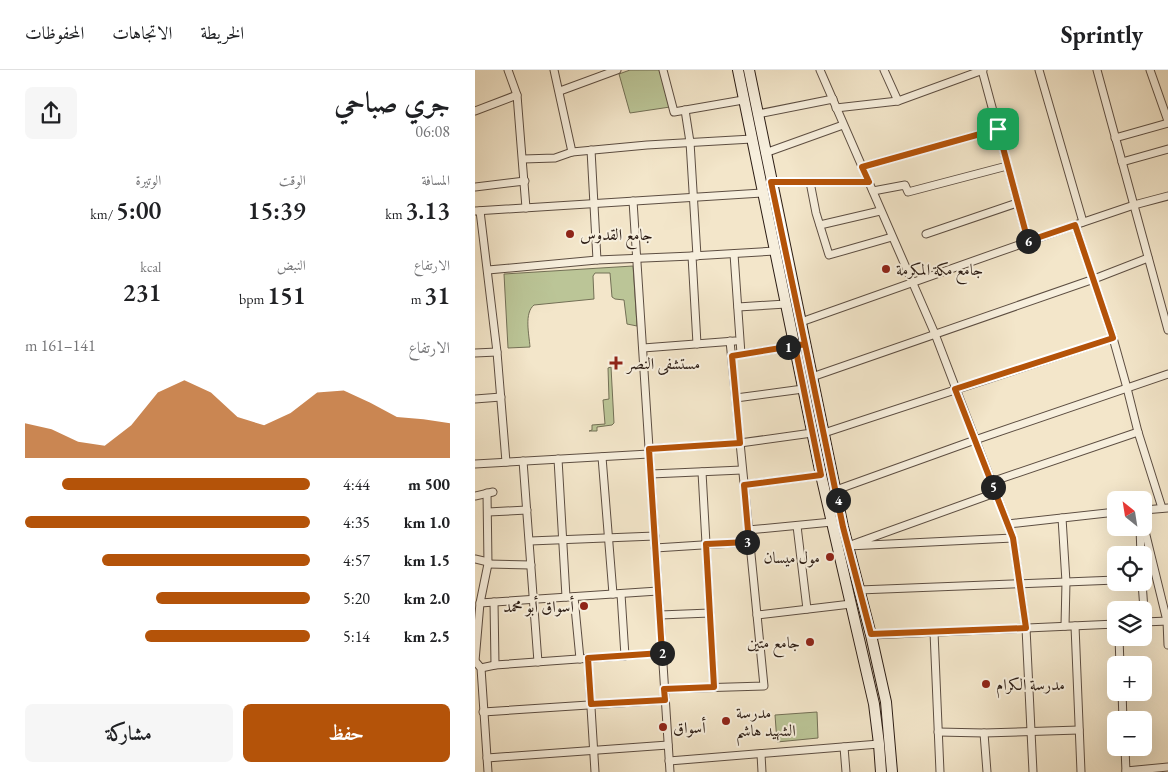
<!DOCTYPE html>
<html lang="ar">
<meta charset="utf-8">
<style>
body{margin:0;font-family:"EB Garamond",Amiri,serif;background:#f6f6f6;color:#202124;direction:rtl;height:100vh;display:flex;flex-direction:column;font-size:19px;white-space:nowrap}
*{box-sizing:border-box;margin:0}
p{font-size:16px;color:#757577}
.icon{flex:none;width:28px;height:28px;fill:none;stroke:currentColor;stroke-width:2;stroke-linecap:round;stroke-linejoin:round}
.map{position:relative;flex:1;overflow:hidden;direction:ltr}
.side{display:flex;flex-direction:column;background:#fff;width:475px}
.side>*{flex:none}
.needle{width:32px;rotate:330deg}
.fabs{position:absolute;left:632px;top:421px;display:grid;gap:10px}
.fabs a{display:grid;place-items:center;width:45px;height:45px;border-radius:8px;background:#fff;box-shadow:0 5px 20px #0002;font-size:25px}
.pin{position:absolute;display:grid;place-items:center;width:42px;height:42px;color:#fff;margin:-21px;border-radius:10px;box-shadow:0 2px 8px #0006}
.km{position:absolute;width:25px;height:25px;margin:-12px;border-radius:50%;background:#222;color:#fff;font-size:14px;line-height:25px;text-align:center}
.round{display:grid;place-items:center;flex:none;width:52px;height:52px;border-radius:8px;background:#f6f6f6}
.overview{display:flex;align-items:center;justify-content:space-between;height:85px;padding:0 25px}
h1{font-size:28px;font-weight:600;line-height:38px}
.metrics{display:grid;grid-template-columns:repeat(3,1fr);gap:8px;height:85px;padding:5px 25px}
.metrics div{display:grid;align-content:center}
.metrics b{font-size:25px;font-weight:600}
.metrics small{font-size:14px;font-weight:400}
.metrics p{font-size:14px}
.chart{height:140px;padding:10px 25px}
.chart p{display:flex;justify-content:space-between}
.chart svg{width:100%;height:90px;margin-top:5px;fill:#b45309;opacity:.7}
.primary-button{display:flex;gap:10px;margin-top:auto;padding:10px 25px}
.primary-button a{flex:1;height:58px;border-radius:8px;background:#b45309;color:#fff;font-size:20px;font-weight:600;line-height:58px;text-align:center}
.primary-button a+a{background:#f6f6f6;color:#202124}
ul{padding:0 25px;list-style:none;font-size:16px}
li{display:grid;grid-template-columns:80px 60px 1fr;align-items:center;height:38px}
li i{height:12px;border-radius:6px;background:#b45309}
header{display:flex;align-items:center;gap:30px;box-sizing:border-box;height:70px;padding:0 25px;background:#fff;border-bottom:1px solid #e0e0e0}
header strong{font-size:24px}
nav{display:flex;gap:28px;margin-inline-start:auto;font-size:18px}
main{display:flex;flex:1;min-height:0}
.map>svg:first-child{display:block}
</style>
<header>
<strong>Sprintly</strong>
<nav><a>الخريطة</a><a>الاتجاهات</a><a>المحفوظات</a></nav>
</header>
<main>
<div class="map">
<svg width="693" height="702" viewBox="0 0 693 702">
<rect width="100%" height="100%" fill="#f3e6ca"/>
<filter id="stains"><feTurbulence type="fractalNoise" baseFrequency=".004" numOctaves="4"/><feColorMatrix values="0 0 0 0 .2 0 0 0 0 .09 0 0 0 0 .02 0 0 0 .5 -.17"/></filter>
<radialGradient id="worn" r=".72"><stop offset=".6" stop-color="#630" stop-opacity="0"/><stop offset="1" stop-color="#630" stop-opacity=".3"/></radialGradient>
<!-- green -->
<g fill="#bbc597" stroke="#737056">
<polygon points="155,0 186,0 195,37 155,43 144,4"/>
<path d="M 158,196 L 162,256 L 152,254 L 149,230 L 140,229 L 137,227 L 135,203 L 120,203 L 118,206 L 119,229 L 59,235 C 49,243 54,264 55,277 L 33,278 L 29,204 Z"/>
<polygon points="136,297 139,353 137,355 122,357 122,361 114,361 117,360 117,355 130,354 128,330 134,329 133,298"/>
<polygon points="342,642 343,668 302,672 300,645"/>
</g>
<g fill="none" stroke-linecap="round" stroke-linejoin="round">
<defs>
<g id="street">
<polyline points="33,0 42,25 51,138"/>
<polyline points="79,0 97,82"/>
<polyline points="188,0 199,42 268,30"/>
<polyline points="345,0 460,264 538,468 551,558 558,702"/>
<polyline points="409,0 423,31"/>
<polyline points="507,0 553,171"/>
<polyline points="564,0 608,152"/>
<polyline points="622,0 693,260"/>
<polyline points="675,0 693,51"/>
<polyline points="85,21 142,0"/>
<polyline points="361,38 423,31 508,0"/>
<polyline points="210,40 215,72 222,186"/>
<polyline points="0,41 42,25"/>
<polyline points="283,44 358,29"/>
<polyline points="640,68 693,53"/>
<polyline points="116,80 122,190"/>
<polyline points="290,83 368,55"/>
<polyline points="48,89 80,88 97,82 172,75 277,69"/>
<polyline points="647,92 693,79"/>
<polyline points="387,97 523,59"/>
<polyline points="296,112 394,112"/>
<polyline points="335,112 341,143 354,185 417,167"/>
<polyline points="0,117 50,111"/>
<polyline points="398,121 430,115 433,122 532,96"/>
<polyline points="158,131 195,702"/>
<polyline points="0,141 287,123"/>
<polyline points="5,141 22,282 31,392"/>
<polyline points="345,155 405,141"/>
<polyline points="600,155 638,268 652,318 663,362 687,438"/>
<polyline points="451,164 542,133"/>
<polyline points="259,184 266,284"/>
<polyline points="217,186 222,274"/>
<polyline points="13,200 122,190 217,186 300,181"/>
<polyline points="263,237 311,234"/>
<polyline points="326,252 600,155 659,135 693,126"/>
<polyline points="168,278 260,271"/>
<polyline points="0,283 22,282"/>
<polyline points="262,285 320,276"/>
<polyline points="337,307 619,209 673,188"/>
<polyline points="261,328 328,319"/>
<polyline points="0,329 26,327"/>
<polyline points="349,363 638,268"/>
<polyline points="174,379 265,373 337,363"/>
<polyline points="127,387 138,524"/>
<polyline points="83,389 91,527"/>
<polyline points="48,391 63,592"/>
<polyline points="0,394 174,384"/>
<polyline points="227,402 239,617"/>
<polyline points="176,404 267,400"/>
<polyline points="516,412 663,362"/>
<polyline points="269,415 346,405"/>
<polyline points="361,420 500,370 693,304"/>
<polyline points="12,423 13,494 5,533 183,521"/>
<polyline points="520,423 373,476 538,468"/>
<polyline points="0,426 18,422"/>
<polyline points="669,440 693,438"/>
<polyline points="13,442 52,440"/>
<polyline points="587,448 591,512 590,556"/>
<polyline points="533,454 641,442"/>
<polyline points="322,456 332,539"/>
<polyline points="669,457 692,551 693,575"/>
<polyline points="665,458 666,485"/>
<polyline points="273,460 357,452"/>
<polyline points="55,471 180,466"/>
<polyline points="180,478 274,472"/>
<polyline points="0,489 13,492"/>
<polyline points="13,494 56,495"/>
<polyline points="667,512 669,540"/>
<polyline points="384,520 641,510"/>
<polyline points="146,524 150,586"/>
<polyline points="99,527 105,589"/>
<polyline points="19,532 20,595"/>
<polyline points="185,545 235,543"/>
<polyline points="282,545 376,534"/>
<polyline points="669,552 693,551"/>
<polyline points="600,556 606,702"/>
<polyline points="459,562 465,702"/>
<polyline points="396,565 641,554"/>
<polyline points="644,568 645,595"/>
<polyline points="113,589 120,702"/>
<polyline points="0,591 6,598 13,702"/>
<polyline points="0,591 5,533"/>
<polyline points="6,598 20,595 187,583"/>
<polyline points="189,619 289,616 255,271"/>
<polyline points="647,622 648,650"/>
<polyline points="8,642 190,630"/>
<polyline points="463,662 509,663 604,660"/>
<polyline points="509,663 512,702"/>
<polyline points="369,677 371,702"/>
<polyline points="650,678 651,702"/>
<polyline points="286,684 287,702"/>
<polyline points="12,688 193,675"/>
<polyline points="194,691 404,674"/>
<polyline points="651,701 693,697"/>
</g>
<g id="secondary">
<polyline points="263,0 346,405 399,634 404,674 406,702"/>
<polyline points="274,0 368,457 396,565 411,632 417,702"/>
</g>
</defs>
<!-- street casing -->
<use href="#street" stroke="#5d4e42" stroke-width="9"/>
<!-- secondary casing -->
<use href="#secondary" stroke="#2b1c14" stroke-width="12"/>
<!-- street -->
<use href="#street" stroke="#f7efdd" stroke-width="7"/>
<!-- secondary -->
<use href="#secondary" stroke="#f7efdd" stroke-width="10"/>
</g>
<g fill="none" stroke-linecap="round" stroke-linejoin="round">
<defs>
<polyline id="route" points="523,59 387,97 394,112 296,112 330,274 257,286 265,373 174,379 187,583 113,588 116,634 190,630 189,619 239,617 231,474 274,472 269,415 346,405 320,276 330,274 368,457 396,564 551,558 538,468 480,319 638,268 600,155 553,171 523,59"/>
</defs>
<!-- route casing -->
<use href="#route" stroke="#fff" stroke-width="10"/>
<!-- route -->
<use href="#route" stroke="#b45309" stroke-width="6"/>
</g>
<!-- markers -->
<g fill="#8f2418" stroke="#f7efdd" stroke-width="2">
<circle cx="95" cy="164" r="5"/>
<circle cx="411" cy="199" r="5"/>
<path d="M138.5 285.5h5v5h5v5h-5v5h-5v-5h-5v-5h5z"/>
<circle cx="355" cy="487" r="5"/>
<circle cx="109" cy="536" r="5"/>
<circle cx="335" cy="572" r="5"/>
<circle cx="511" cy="614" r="5"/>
<circle cx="251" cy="651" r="5"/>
<circle cx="188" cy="657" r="5"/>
</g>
<g text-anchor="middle" stroke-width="4" stroke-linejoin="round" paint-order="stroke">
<!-- poi labels -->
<g font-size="16" fill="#2b1c14" stroke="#f7efdd" text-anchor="start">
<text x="105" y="170">جامع القدوس</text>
<text x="421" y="205">جامع مكة المكرمة</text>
<text x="152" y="299">مستشفى النصر</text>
<text x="345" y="493" text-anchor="end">مول ميسان</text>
<text x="99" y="542" text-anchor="end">أسواق أبو محمد</text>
<text x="325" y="578" text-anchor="end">جامع متين</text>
<text x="521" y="620">مدرسة الكرام</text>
<text x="261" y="648">مدرسة<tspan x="261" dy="18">الشهيد هاشم</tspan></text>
<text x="198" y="663">أسواق</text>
</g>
</g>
<rect width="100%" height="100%" filter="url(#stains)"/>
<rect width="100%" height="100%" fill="url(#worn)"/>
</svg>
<div class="fabs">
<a><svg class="needle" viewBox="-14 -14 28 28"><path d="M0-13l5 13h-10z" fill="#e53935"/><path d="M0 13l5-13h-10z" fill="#757577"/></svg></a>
<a><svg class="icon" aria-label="locate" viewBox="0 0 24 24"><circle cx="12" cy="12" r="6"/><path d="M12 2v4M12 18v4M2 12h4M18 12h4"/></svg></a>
<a><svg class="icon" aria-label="layers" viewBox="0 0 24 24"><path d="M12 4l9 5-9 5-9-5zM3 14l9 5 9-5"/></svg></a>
<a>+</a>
<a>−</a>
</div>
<div class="pin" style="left:523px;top:59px;background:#1e9e55"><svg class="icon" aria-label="arrive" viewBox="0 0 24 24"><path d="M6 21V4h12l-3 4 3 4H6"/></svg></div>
<b class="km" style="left:313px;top:277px">1</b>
<b class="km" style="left:187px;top:583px">2</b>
<b class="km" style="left:272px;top:472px">3</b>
<b class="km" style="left:363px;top:430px">4</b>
<b class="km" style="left:518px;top:417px">5</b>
<b class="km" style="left:553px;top:171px">6</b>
</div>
<section class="side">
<div class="overview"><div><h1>جري صباحي</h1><p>06:08</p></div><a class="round"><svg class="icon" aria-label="share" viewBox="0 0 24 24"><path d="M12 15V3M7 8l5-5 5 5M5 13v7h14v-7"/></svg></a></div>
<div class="metrics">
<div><p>المسافة</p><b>3.13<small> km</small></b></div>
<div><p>الوقت</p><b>15:39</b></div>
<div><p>الوتيرة</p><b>5:00<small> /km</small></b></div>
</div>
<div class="metrics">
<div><p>الارتفاع</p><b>31<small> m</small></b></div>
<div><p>النبض</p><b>151<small> bpm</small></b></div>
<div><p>kcal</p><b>231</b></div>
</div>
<div class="chart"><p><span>الارتفاع</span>141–161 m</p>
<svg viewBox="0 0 160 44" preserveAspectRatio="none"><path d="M0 44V27L10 30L20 36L30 38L40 28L50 12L60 6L70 12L80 24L90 28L100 22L110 12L120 11L130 17L140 24L150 25L160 27V44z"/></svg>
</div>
<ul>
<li><b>500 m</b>4:44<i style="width:87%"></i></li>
<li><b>1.0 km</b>4:35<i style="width:100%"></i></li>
<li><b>1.5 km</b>4:57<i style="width:73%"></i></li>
<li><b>2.0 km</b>5:20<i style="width:54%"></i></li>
<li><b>2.5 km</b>5:14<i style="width:58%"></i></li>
</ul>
<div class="primary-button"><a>حفظ</a><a>مشاركة</a></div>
</section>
</main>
